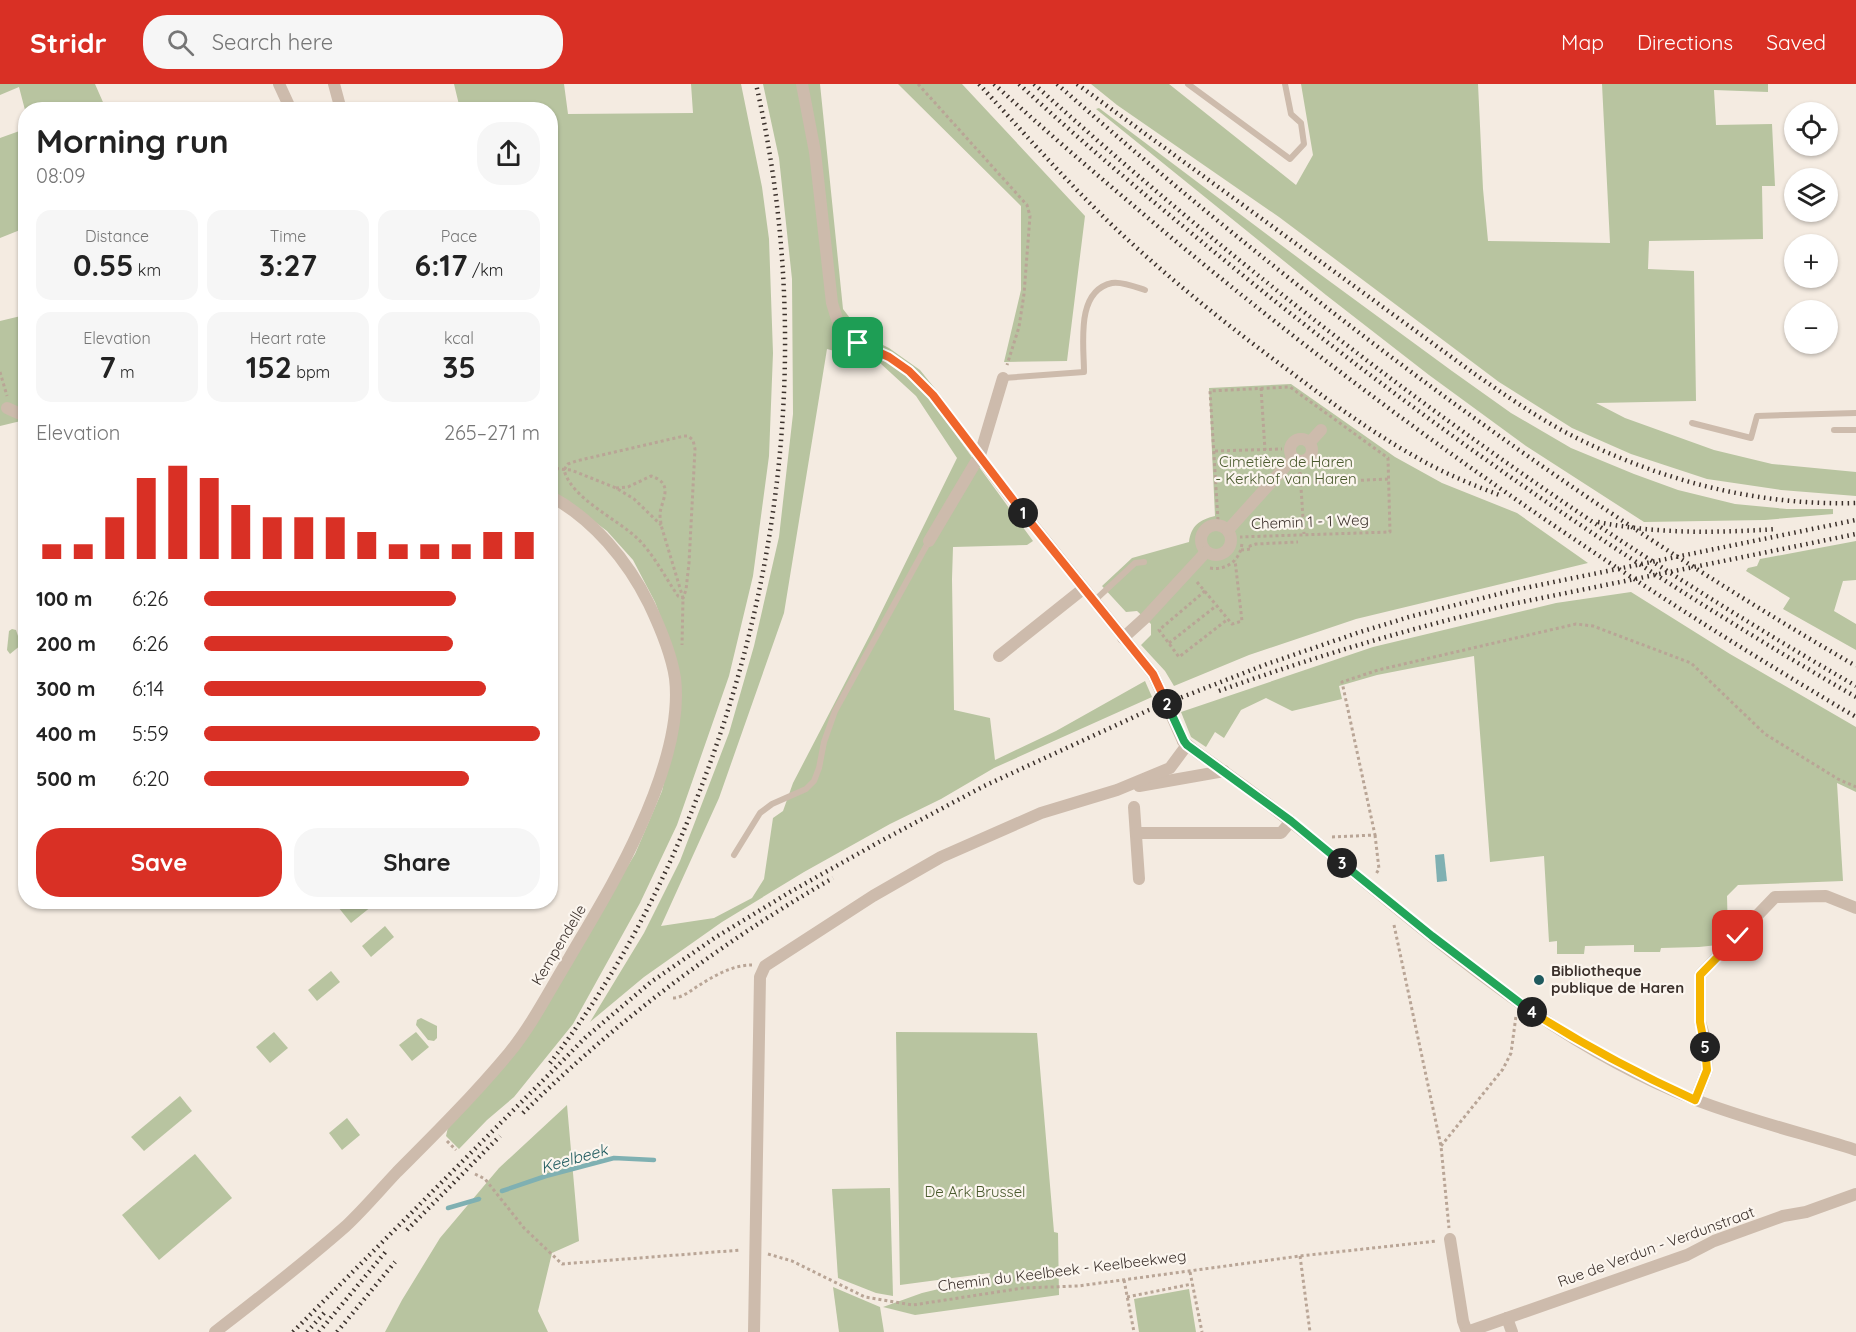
<!DOCTYPE html>
<meta charset="utf-8">
<style>
body{margin:0;font-family:Quicksand,sans-serif;background:#f6f6f6;color:#222;height:100vh;display:flex;flex-direction:column;font-size:22px;white-space:nowrap}
*{box-sizing:border-box;margin:0}
p{font-size:20px;color:#767676}
.icon{flex:none;width:33px;height:33px;fill:none;stroke:currentColor;stroke-width:2;stroke-linecap:round;stroke-linejoin:round}
.map{position:relative;flex:1;overflow:hidden}
.sheet{position:absolute;left:18px;top:18px;width:540px;height:807px;display:flex;flex-direction:column;background:#fff;border-radius:24px;box-shadow:0 2px 4px #0004}
.sheet>*{flex:none}
.buttons{position:absolute;left:1784px;top:18px;display:grid;gap:12px}
.buttons a{display:grid;place-items:center;width:54px;height:54px;border-radius:50%;background:#fff;box-shadow:0 2px 4px #0004;font-size:30px}
.pin{position:absolute;display:grid;place-items:center;width:51px;height:51px;color:#fff;margin:-26px;border-radius:12px;box-shadow:0 3px 9px #0006}
.km{position:absolute;width:30px;height:30px;margin:-15px;border-radius:50%;background:#222;color:#fff;font-size:16px;line-height:30px;text-align:center}
.round{display:grid;place-items:center;flex:none;width:63px;height:63px;border-radius:24px;background:#f6f6f6}
.overview{display:flex;align-items:center;justify-content:space-between;height:102px;padding:0 18px}
h1{font-size:33px;font-weight:800;line-height:45px}
.metrics{display:grid;grid-template-columns:repeat(3,1fr);gap:9px;height:102px;padding:6px 18px}
.metrics div{display:grid;align-content:center;border-radius:15px;background:#f6f6f6;text-align:center}
.metrics b{font-size:30px;font-weight:800}
.metrics small{font-size:16px;font-weight:400}
.metrics p{font-size:16px}
.chart{height:168px;padding:12px 18px}
.chart p{display:flex;justify-content:space-between}
.chart svg{width:100%;height:108px;margin-top:6px;stroke:#d93025;stroke-width:6}
.action{display:flex;gap:12px;margin-top:auto;padding:12px 18px}
.action a{flex:1;height:69px;border-radius:24px;background:#d93025;color:#fff;font-size:24px;font-weight:800;line-height:69px;text-align:center}
.action a+a{background:#f6f6f6;color:#222}
ul{padding:0 18px;list-style:none;font-size:20px}
li{display:grid;grid-template-columns:96px 72px 1fr;align-items:center;height:45px}
li i{height:15px;border-radius:8px;background:#d93025}
header{display:flex;align-items:center;gap:36px;box-sizing:border-box;height:84px;padding:0 30px;background:#d93025;color:#fff}
header strong{font-size:28px}
nav{display:flex;gap:33px;margin-inline-start:auto;font-size:21px}
.search{width:420px;height:54px;background:#f6f6f6;display:flex;align-items:center;gap:15px;box-sizing:border-box;padding:0 21px;border-radius:24px;color:#767676;font-size:22px}
.map>svg:first-child{display:block}
</style>
<header>
<strong>Stridr</strong>
<div class="search"><svg class="icon" aria-label="search" viewBox="0 0 24 24"><circle cx="10" cy="10" r="6"/><path d="M15 15l6 6"/></svg>Search here</div>
<nav><a>Map</a><a>Directions</a><a>Saved</a></nav>
</header>
<div class="map">
<svg width="1856" height="1248" viewBox="0 0 1856 1248">
<rect width="100%" height="100%" fill="#f4ebe1"/>
<!-- green -->
<g fill="#b8c4a0" fill-rule="evenodd">
<polygon points="0,0 95,0 106,25 25,26 19,3 0,11"/>
<polygon points="454,0 564,0 568,30 693,29 691,0 741,0 762,103 769,155 773,269 769,372 753,492 729,592 677,741 640,819 573,940 514,1013 487,1036 459,1065 446,1052 449,1039 533,939 635,770 662,707 676,648 673,566 655,518 633,476 607,447 579,426 551,407 550,26 460,25"/>
<path d="M 763,0 L 820,0 L 843,225 L 863,251 L 889,264 L 920,286 L 945,317 L 937,325 L 1033,457 L 1027,461 L 953,463 L 952,495 L 954,626 L 990,634 L 995,676 L 1056,647 L 1145,597 L 1152,613 L 994,684 L 941,715 L 890,740 L 804,788 L 722,838 L 644,893 L 590,938 L 644,849 L 680,777 L 729,649 L 754,562 L 779,453 L 793,330 L 792,195 L 779,74 ZM 827,265 L 880,279 L 916,312 L 957,374 L 872,547 L 793,699 L 783,727 L 773,734 L 764,795 L 752,814 L 714,834 L 661,842 L 719,714 L 784,529 Z"/>
<polygon points="898,0 962,0 1085,132 1067,277 1004,278 1021,206 1021,122"/>
<polygon points="1091,0 1169,0 1296,101 1313,71 1301,0 1478,0 1483,105 1488,157 1610,159 1602,0 1768,0 1768,8 1714,6 1716,41 1772,40 1775,102 1762,102 1763,155 1649,157 1648,185 1694,187 1696,317 1596,319 1625,334 1714,366 1772,380 1856,388 1856,412 1781,406 1707,395 1631,370 1572,344 1499,298 1279,133 1117,21"/>
<polygon points="1099,24 1317,188 1452,287 1511,329 1571,364 1634,390 1678,406 1735,420 1787,425 1833,425 1833,430 1765,436 1644,438 1526,362 1429,291 1326,211 1096,25"/>
<polygon points="25,45 25,144 0,154 0,54"/>
<polygon points="25,231 25,336 0,342 0,237"/>
<path d="M 1291,300 L 1395,373 L 1442,399 L 1517,429 L 1588,479 L 1356,535 L 1249,571 L 1174,602 L 1165,587 L 1141,561 L 1151,551 L 1151,540 L 1137,527 L 1126,528 L 1102,502 L 1132,474 L 1189,458 C 1191,442 1199,436 1215,432 L 1209,304 Z"/>
<polygon points="1856,457 1856,496 1843,497 1834,527 1856,540 1856,566 1783,525 1790,514 1746,487 1748,484 1757,482 1760,475"/>
<polygon points="1631,508 1730,570 1856,643 1856,708 1837,699 1843,797 1738,801 1727,812 1728,851 1718,861 1699,863 1661,864 1660,868 1634,868 1634,861 1585,862 1584,870 1557,870 1557,857 1549,858 1544,772 1490,778 1474,572 1377,591 1339,602 1342,615 1292,627 1266,614 1241,626 1224,654 1215,648 1206,663 1191,653 1181,628 1373,563 1556,519"/>
<polygon points="12,545 16,546 21,561 10,570 7,566 9,547"/>
<polygon points="334,818 377,818 351,839"/>
<polygon points="385,842 394,853 371,873 362,862"/>
<polygon points="331,887 340,898 317,917 308,906"/>
<polygon points="421,934 437,942 437,954 434,957 428,956 416,941 417,936"/>
<polygon points="274,948 288,964 270,979 256,963"/>
<polygon points="416,948 429,963 412,977 399,961"/>
<polygon points="896,948 1037,949 1054,1148 1058,1149 1059,1211 915,1231 883,1223 922,1209 989,1193 990,1189 900,1201"/>
<polygon points="180,1012 192,1027 144,1067 131,1053"/>
<polygon points="567,1021 579,1157 552,1169 538,1227 548,1248 385,1248 402,1216 440,1154 499,1084"/>
<polygon points="347,1034 360,1051 342,1066 329,1049"/>
<polygon points="195,1070 232,1114 159,1176 122,1131"/>
<polygon points="890,1104 893,1212 876,1209 838,1194 832,1105"/>
<polygon points="833,1203 880,1223 884,1248 839,1248"/>
<polygon points="1189,1205 1196,1248 1139,1248 1134,1215"/>
</g>
<!-- water -->
<polygon fill="#7fb0b2" points="1444,770 1447,797 1437,798 1435,771"/>
<g fill="none" stroke-linecap="round" stroke-linejoin="round">
<!-- stream -->
<g stroke="#7fb0b2" stroke-width="4.5">
<polyline points="502,1107 546,1092 614,1074 654,1076"/>
<polyline points="448,1124 479,1115"/>
</g>
<!-- path -->
<g stroke="#b9a596" stroke-width="3" stroke-dasharray="3 3" stroke-linecap="butt">
<polyline points="918,0 1027,121 1030,132 1024,210 1019,243 1007,281"/>
<polyline points="0,288 7,312"/>
<polyline points="1261,304 1265,366"/>
<path d="M 684,352 L 688,352 L 693,356 L 695,365 L 689,479 L 686,506 L 683,514 L 678,512 C 665,493 654,471 638,455 C 616,434 572,415 564,386 L 568,380 L 576,377 Z"/>
<polyline points="1215,367 1282,365"/>
<polyline points="550,384 571,386 616,404 634,415 661,441"/>
<polyline points="1300,388 1304,450"/>
<polyline points="1301,399 1389,395"/>
<path d="M 616,404 L 628,403 L 651,392 C 676,400 660,418 660,431 C 660,435 661,438 661,441 L 683,514 L 682,561"/>
<polyline points="1218,436 1210,307 1290,303 1388,374 1390,448 1240,453"/>
<polyline points="1241,466 1251,465 1250,462 1256,460 1298,458"/>
<path d="M 1210,484 C 1227,487 1242,475 1242,457"/>
<polyline points="1197,498 1232,540 1242,537 1235,476"/>
<polyline points="1205,507 1159,546 1179,573 1228,535"/>
<polyline points="1169,559 1216,522"/>
<polyline points="1375,751 1379,785 1376,790"/>
<polyline points="1332,753 1375,751 1342,598 1378,586 1576,540 1593,542 1691,579 1765,650 1838,695 1856,703"/>
<polyline points="1394,841 1441,1062 1449,1144"/>
<path d="M 673,914 C 682,914 690,907 698,902 C 714,892 732,881 752,881"/>
<polyline points="447,1057 456,1066"/>
<polyline points="1441,1062 1503,985 1511,969 1516,932"/>
<polyline points="475,1090 485,1095 524,1144 562,1180 741,1166"/>
<polyline points="768,1170 792,1177 865,1213 913,1221 1023,1204 1078,1202 1300,1172 1437,1157"/>
<polyline points="1300,1172 1310,1248"/>
<polyline points="1190,1188 1202,1248"/>
<polyline points="1124,1196 1134,1248"/>
<polyline points="1127,1213 1192,1200"/>
</g>
<!-- lane -->
<g stroke="#cdbbac" stroke-width="6">
<polyline points="1188,0 1290,75 1304,60 1301,39 1291,30 1285,0"/>
<path d="M 1003,294 L 1084,288 C 1084,261 1075,207 1112,199 C 1121,197 1136,203 1145,206"/>
<polyline points="1692,339 1751,354 1757,332 1856,329"/>
<polyline points="1834,346 1856,346"/>
<polyline points="1094,517 1135,479 1144,478"/>
<polyline points="734,771 760,729 772,720 806,705 814,697 819,684 824,658 835,627 929,457"/>
</g>
<!-- street -->
<g stroke="#cdbbac" stroke-width="12">
<polyline points="279,0 291,26"/>
<polyline points="334,0 341,26"/>
<polyline points="802,0 815,68 832,219 837,235 845,248 858,259 889,273 909,287 933,311 1008,410 1153,590"/>
<polyline points="7,324 18,329 26,327"/>
<circle cx="1301" cy="366" r="11"/>
<polyline points="1310,358 1321,346"/>
<circle cx="1216" cy="456" r="15"/>
<polyline points="1228,446 1293,374"/>
<polyline points="929,457 980,371 1003,294"/>
<polyline points="1123,554 1145,534 1206,468"/>
<polyline points="999,572 1083,505"/>
<path d="M 1183,657 C 1195,668 1210,677 1223,687 C 1254,709 1284,732 1314,756 C 1433,853 1550,959 1696,1016 C 1748,1036 1802,1049 1856,1066"/>
<polyline points="1139,702 1224,687"/>
<polyline points="1134,723 1139,795"/>
<polyline points="1136,749 1281,749 1291,737"/>
<polyline points="1695,1016 1707,986 1705,955 1700,938 1700,891 1775,813 1826,812 1856,824"/>
<polyline points="1450,1155 1463,1237 1467,1248"/>
<polyline points="1507,1234 1512,1248"/>
<path d="M 215,1248 C 259,1214 304,1179 346,1142 C 364,1125 380,1106 397,1088 C 435,1050 474,1011 509,969 C 532,941 549,907 568,876 C 593,833 619,791 639,746 C 659,702 681,644 675,594 C 671,568 660,543 649,520 C 628,477 593,435 550,412"/>
<polyline points="754,1248 760,893 765,882 873,812 941,773 1041,729 1117,706 1170,684 1187,661"/>
<polyline points="1467,1248 1687,1171 1714,1157 1783,1132 1806,1128 1856,1110"/>
</g>
<!-- rail -->
<g stroke="#3b302b" stroke-width="4.5" stroke-dasharray="1.5 4.5" stroke-linecap="butt">
<path d="M 979,0 C 1023,48 1066,97 1113,142 C 1168,194 1227,241 1288,286 C 1329,317 1371,348 1416,373 C 1443,389 1473,401 1502,412"/>
<path d="M 994,0 C 1038,40 1083,79 1128,117 C 1355,311 1599,481 1856,633"/>
<path d="M 1019,0 C 1087,63 1158,122 1229,180 C 1426,341 1636,486 1856,613"/>
<path d="M 1034,0 C 1286,228 1561,432 1856,602"/>
<path d="M 1057,0 C 1305,219 1570,416 1856,582"/>
<path d="M 1077,0 L 1472,288 C 1502,309 1532,330 1565,348 C 1654,395 1755,422 1856,419"/>
<path d="M 1598,438 C 1657,450 1717,449 1777,445"/>
<path d="M 1219,607 C 1315,572 1412,544 1512,520 L 1856,450"/>
<path d="M 550,979 C 617,893 667,795 705,693 C 788,471 809,232 756,0"/>
<path d="M 523,1029 C 616,937 720,859 833,794"/>
<polyline points="407,1146 500,1052"/>
<polyline points="293,1248 586,953 651,898 716,853 790,808 879,758 984,702 1149,626 1267,580 1360,548 1409,533 1510,507 1856,436"/>
<polyline points="307,1248 325,1228"/>
<polyline points="319,1248 388,1165"/>
<polyline points="337,1248 395,1178"/>
</g>
<!-- street-bridge -->
<polyline stroke="#cdbbac" stroke-width="12" points="1153,590 1183,657"/>
</g>
<g fill="none" stroke-linecap="round" stroke-linejoin="round">
<defs>
<polyline id="split-1" points="858,259 889,273 909,287 933,311 1023,429"/>
<polyline id="split-2" points="1023,429 1153,590 1167,620"/>
<polyline id="split-3" points="1167,620 1184,657 1187,661 1291,737 1342,779"/>
<polyline id="split-4" points="1342,779 1432,852 1532,928"/>
<path id="split-5" d="M 1532,928 C 1584,961 1638,990 1695,1016 L 1707,986 L 1705,963"/>
<polyline id="split-6" points="1705,963 1700,938 1700,891 1738,852"/>
</defs>
<!-- split-1 casing -->
<use href="#split-1" stroke="#fff" stroke-width="12"/>
<!-- split-2 casing -->
<use href="#split-2" stroke="#fff" stroke-width="12"/>
<!-- split-3 casing -->
<use href="#split-3" stroke="#fff" stroke-width="12"/>
<!-- split-4 casing -->
<use href="#split-4" stroke="#fff" stroke-width="12"/>
<!-- split-5 casing -->
<use href="#split-5" stroke="#fff" stroke-width="12"/>
<!-- split-6 casing -->
<use href="#split-6" stroke="#fff" stroke-width="12"/>
<!-- split-1 -->
<use href="#split-1" stroke="#f0652b" stroke-width="8"/>
<!-- split-2 -->
<use href="#split-2" stroke="#f0652b" stroke-width="8"/>
<!-- split-3 -->
<use href="#split-3" stroke="#22a559" stroke-width="8"/>
<!-- split-4 -->
<use href="#split-4" stroke="#22a559" stroke-width="8"/>
<!-- split-5 -->
<use href="#split-5" stroke="#f5b400" stroke-width="8"/>
<!-- split-6 -->
<use href="#split-6" stroke="#f5b400" stroke-width="8"/>
</g>
<!-- markers -->
<circle fill="#1f5a5e" stroke="#fbf5ee" stroke-width="2" cx="1539" cy="896" r="6"/>
<g text-anchor="middle" stroke-width="4.5" stroke-linejoin="round" paint-order="stroke">
<!-- park labels -->
<g font-size="15" fill="#4a5a2e" stroke="#fbf5ee">
<text x="1286" y="383">Cimetière de Haren<tspan x="1286" dy="17">- Kerkhof van Haren</tspan></text>
<text x="975" y="1113">De Ark Brussel</text>
</g>
<!-- street labels -->
<g font-size="15" fill="#3b302b" stroke="#fbf5ee">
<text transform="translate(1310 438) rotate(-2)" y="5">Chemin 1 - 1 Weg</text>
<text transform="translate(559 861) rotate(-59)" y="5">Kempendelle</text>
<text transform="translate(1656 1163) rotate(-20)" y="5">Rue de Verdun - Verdunstraat</text>
<text transform="translate(1062 1187) rotate(-7)" y="5">Chemin du Keelbeek - Keelbeekweg</text>
</g>
<!-- poi labels -->
<g font-size="15" font-weight="bold" fill="#3b302b" stroke="#fbf5ee" text-anchor="start">
<text x="1551" y="892">Bibliotheque<tspan x="1551" dy="17">publique de Haren</tspan></text>
</g>
<!-- water labels -->
<g font-size="16" font-style="italic" fill="#1f5a5e" stroke="#fbf5ee">
<text transform="translate(574 1074) rotate(-16)" y="6">Keelbeek</text>
</g>
</g>
</svg>
<div class="buttons">
<a><svg class="icon" aria-label="locate" viewBox="0 0 24 24"><circle cx="12" cy="12" r="6"/><path d="M12 2v4M12 18v4M2 12h4M18 12h4"/></svg></a>
<a><svg class="icon" aria-label="layers" viewBox="0 0 24 24"><path d="M12 4l9 5-9 5-9-5zM3 14l9 5 9-5"/></svg></a>
<a>+</a>
<a>−</a>
</div>
<div class="pin" style="left:858px;top:259px;background:#1e9e55"><svg class="icon" aria-label="arrive" viewBox="0 0 24 24"><path d="M6 21V4h12l-3 4 3 4H6"/></svg></div>
<div class="pin" style="left:1738px;top:852px;background:#d93025"><svg class="icon" aria-label="check" viewBox="0 0 24 24"><path d="M5 12l5 5 9-10"/></svg></div>
<b class="km" style="left:1023px;top:429px">1</b>
<b class="km" style="left:1167px;top:620px">2</b>
<b class="km" style="left:1342px;top:779px">3</b>
<b class="km" style="left:1532px;top:928px">4</b>
<b class="km" style="left:1705px;top:963px">5</b>
<section class="sheet">
<div class="overview"><div><h1>Morning run</h1><p>08:09</p></div><a class="round"><svg class="icon" aria-label="share" viewBox="0 0 24 24"><path d="M12 15V3M7 8l5-5 5 5M5 13v7h14v-7"/></svg></a></div>
<div class="metrics">
<div><p>Distance</p><b>0.55<small> km</small></b></div>
<div><p>Time</p><b>3:27</b></div>
<div><p>Pace</p><b>6:17<small> /km</small></b></div>
</div>
<div class="metrics">
<div><p>Elevation</p><b>7<small> m</small></b></div>
<div><p>Heart rate</p><b>152<small> bpm</small></b></div>
<div><p>kcal</p><b>35</b></div>
</div>
<div class="chart"><p><span>Elevation</span>265–271 m</p>
<svg viewBox="0 0 160 44" preserveAspectRatio="none"><path d="M5 44V38M15 44V38M25 44V27M35 44V11M45 44V6M55 44V11M65 44V22M75 44V27M85 44V27M95 44V27M105 44V33M115 44V38M125 44V38M135 44V38M145 44V33M155 44V33"/></svg>
</div>
<ul>
<li><b>100 m</b>6:26<i style="width:75%"></i></li>
<li><b>200 m</b>6:26<i style="width:74%"></i></li>
<li><b>300 m</b>6:14<i style="width:84%"></i></li>
<li><b>400 m</b>5:59<i style="width:100%"></i></li>
<li><b>500 m</b>6:20<i style="width:79%"></i></li>
</ul>
<div class="action"><a>Save</a><a>Share</a></div>
</section>
</div>
